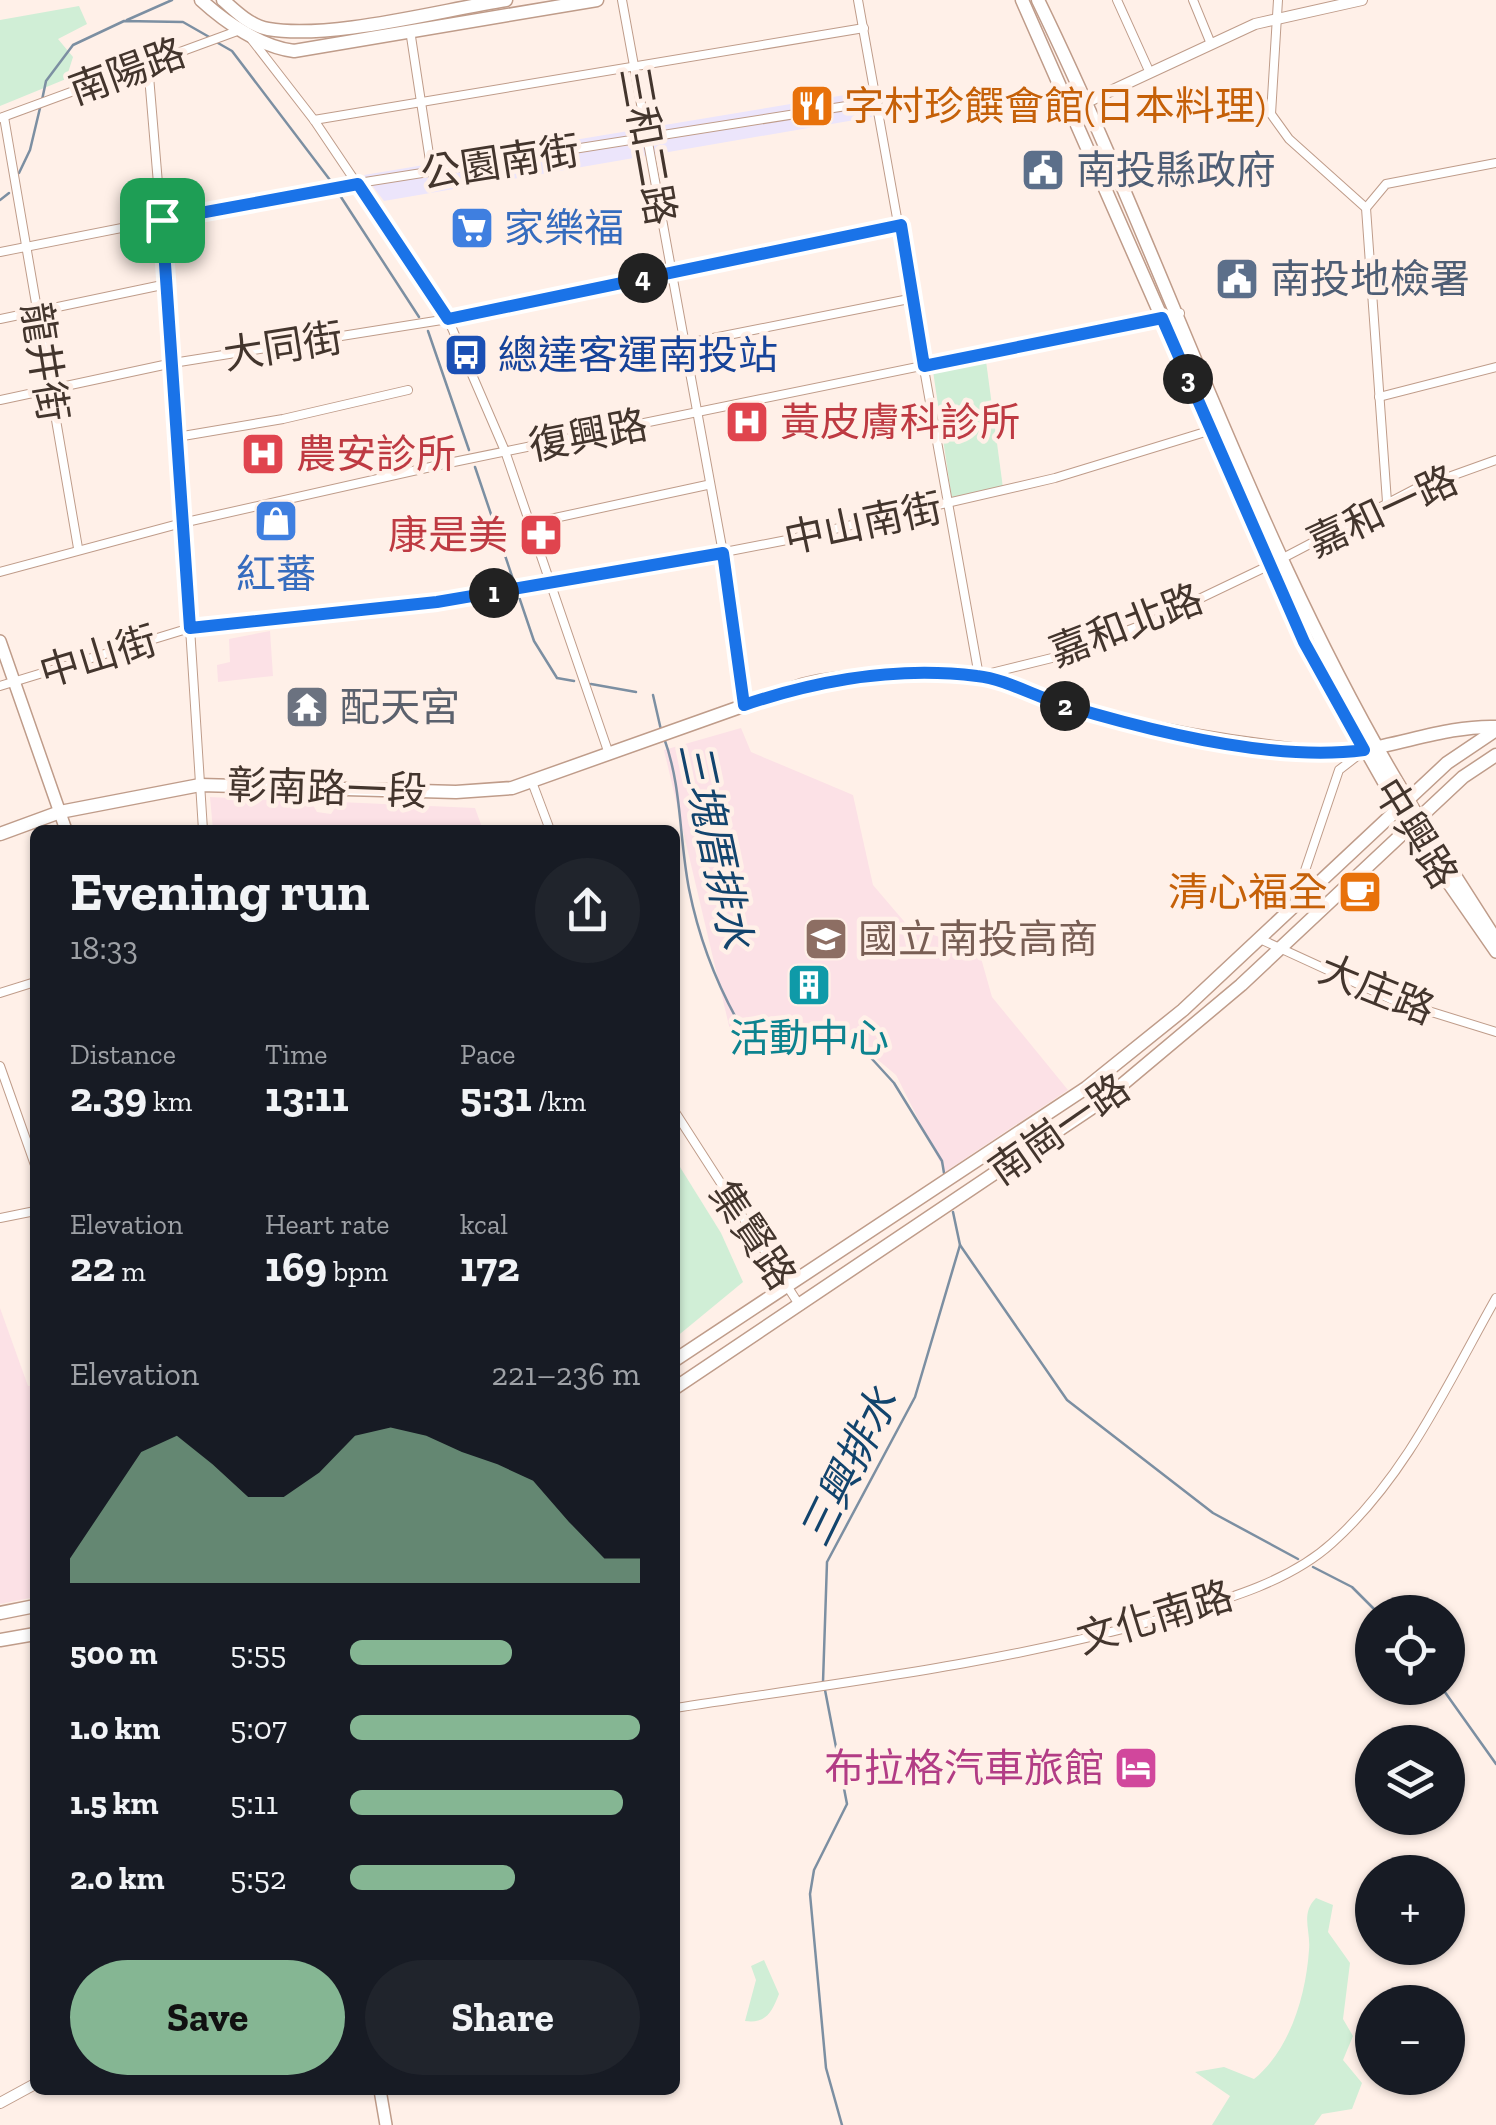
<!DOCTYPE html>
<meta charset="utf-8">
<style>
body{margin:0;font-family:"Zilla Slab","Noto Sans TC",serif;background:#20242c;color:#f1f3f6;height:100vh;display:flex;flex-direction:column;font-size:38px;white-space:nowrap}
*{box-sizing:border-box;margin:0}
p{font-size:32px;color:#9ea1a6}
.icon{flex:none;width:55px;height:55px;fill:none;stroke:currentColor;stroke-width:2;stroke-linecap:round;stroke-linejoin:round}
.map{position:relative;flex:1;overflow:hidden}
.panel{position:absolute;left:30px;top:825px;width:650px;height:1270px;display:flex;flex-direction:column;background:#171b24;border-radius:15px;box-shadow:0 2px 8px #0004}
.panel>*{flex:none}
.fabs{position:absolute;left:1355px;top:1595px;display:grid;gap:20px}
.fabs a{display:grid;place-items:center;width:110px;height:110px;border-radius:50%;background:#171b24;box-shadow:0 2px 8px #0004;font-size:50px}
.pin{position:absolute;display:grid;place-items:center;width:85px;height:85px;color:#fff;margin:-42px;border-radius:20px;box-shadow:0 5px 15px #0006}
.km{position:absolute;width:50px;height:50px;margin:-25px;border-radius:50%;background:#222;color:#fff;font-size:28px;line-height:50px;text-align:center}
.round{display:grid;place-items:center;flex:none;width:105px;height:105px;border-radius:52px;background:#20242c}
.headline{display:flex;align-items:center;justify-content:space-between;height:170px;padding:0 40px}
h1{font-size:55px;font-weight:700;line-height:75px}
.stats{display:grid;grid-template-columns:repeat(3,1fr);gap:15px;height:170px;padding:10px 40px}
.stats div{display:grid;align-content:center}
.stats b{font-size:42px;font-weight:700}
.stats small{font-size:28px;font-weight:400}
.stats p{font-size:28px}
.chart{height:280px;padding:20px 40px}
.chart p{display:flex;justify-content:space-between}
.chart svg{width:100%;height:180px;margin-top:10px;fill:#85b693;opacity:.7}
.cta{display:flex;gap:20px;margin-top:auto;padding:20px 40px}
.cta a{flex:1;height:115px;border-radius:60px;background:#85b693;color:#111;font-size:40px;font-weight:700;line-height:115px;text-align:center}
.cta a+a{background:#20242c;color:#f1f3f6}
ul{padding:0 40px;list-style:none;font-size:32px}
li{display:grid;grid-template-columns:160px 120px 1fr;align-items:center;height:75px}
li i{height:25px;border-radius:12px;background:#85b693}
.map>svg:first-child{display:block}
</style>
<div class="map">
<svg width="1496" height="2125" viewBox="0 0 1496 2125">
<rect width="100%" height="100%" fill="#fff0e8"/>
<!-- commercial -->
<polygon fill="#ece5fb" points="869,91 872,117 384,201 364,175"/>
<!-- education -->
<g fill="#fce1e6">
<polygon points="270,631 273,676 218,682 217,665 230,662 229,639"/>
<polygon points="741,728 751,752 853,795 873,885 908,926 979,951 992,997 1068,1090 945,1172 896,1075 854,1040 730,1030 664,750"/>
<polygon points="210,797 311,802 317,812 331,814 339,802 475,808 483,830 213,830"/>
<polygon points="0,1308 28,1386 35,1385 35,1597 0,1604"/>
</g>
<!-- green -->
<g fill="#d0eed6">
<polygon points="79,6 87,24 58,39 73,57 66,79 0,106 0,20"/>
<polygon points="986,361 1003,488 952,500 933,371"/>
<polygon points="675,1159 721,1233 743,1282 675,1338"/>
<path d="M 1316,1898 L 1333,1905 L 1328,1932 L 1350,1963 L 1343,2019 L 1353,2036 L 1343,2060 L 1362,2083 L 1352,2109 L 1322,2114 L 1314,2125 L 1212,2125 L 1230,2096 L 1195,2072 L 1224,2067 L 1254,2079 C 1290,2050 1306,1995 1309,1950 C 1311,1930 1300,1914 1316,1898 Z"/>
<path d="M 764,1960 L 779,1994 C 772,2012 766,2024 745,2021 L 756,1980 L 751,1966 Z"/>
</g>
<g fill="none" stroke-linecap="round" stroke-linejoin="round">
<!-- stream -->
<g stroke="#7c8fa2" stroke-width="2.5">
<polyline points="127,20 172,0"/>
<polyline points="218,43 232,51 330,180"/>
<polyline points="42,100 46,81 73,45 124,21 183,22 211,38"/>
<polyline points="19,173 30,150 40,108"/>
<polyline points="339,194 419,317"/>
<polyline points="0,200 9,193"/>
<polyline points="428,331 469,450"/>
<polyline points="475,467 534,641 557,678 574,681"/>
<polyline points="591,684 636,692"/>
<polyline points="653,695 661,730"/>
<path d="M 664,738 C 682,787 679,838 689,889 C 699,939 718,988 744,1032 L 862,1048 L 894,1083 L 942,1161 L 944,1173"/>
<polyline points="953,1212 960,1245 1067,1400 1213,1513 1298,1559"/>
<polyline points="1313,1567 1352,1587 1377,1612"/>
<polyline points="823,1682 827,1562 915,1397 960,1245"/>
<polyline points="1442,1688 1496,1764"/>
<polyline points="825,1690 847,1804 814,1870 810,1894 826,2068 842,2125"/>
</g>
<defs>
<g id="minor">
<polyline points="622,0 723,553 744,705"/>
<polyline points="858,0 979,676 1064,655 1155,620 1270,565"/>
<polyline points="1117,0 1150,73"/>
<polyline points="1193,0 1211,44"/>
<polyline points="1278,0 1271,114 1289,139 1366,208 1387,502"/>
<polyline points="410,30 432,174"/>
<polyline points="252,40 314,120 448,319 505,451 609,754"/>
<polyline points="148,64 173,363 203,830"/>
<polyline points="4,117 78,548"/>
<polyline points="0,118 240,30"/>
<polyline points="314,120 864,28"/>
<polyline points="1366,208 1386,184 1496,163"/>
<polyline points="0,252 308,191 878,101"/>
<polyline points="0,319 167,284"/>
<polyline points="683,344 914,298"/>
<polyline points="1379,397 1496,367"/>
<polyline points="0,400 173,363 448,319 901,225"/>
<polyline points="177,437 283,419 408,390"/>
<polyline points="527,524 707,485"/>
<polyline points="1283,558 1415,489 1496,460"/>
<polyline points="0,572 182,523 444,464 1180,313"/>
<polyline points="0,686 190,628 549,586 787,540 1055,478 1215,429"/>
<polyline points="532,782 550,830"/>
<polyline points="1293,906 1339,770 1361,753"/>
<polyline points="1260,939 1393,1000 1496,1032"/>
<polyline points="0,993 35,982"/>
<polyline points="0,1066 35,1165"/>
<polyline points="675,1112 800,1306"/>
<polyline points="0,1218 35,1211"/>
<path d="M 675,1708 C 838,1683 1001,1664 1160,1619 C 1217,1602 1287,1584 1332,1543 C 1406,1477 1448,1383 1496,1298"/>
</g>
<g id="tertiary">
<polyline points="1072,109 1255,24 1362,0"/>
<polyline points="0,2103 35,2084"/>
</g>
<g id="secondary">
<polyline points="0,641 66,830"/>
<polyline points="1420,820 1496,939"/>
<polyline points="1410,828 1496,952"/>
<polyline points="380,2090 386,2125"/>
</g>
<g id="primary">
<path d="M 201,0 C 225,22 261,47 294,51 L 597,0"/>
<path d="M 223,0 C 236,12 251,26 268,29 C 331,40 441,10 506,0"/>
<polyline points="1022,0 1304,641 1410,828"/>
<path d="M 1038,0 C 1170,271 1260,563 1420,820"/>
<path d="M 0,834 L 60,812 L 200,785 L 456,792 L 512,788 L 802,685 C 840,675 947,667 983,677 C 1025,689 1064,706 1106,717 C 1176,734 1246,745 1316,752 C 1377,757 1435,725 1496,727"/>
<polyline points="675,1360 1086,1088 1183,1010 1447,763 1496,730"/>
<polyline points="675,1388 1105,1099 1241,985 1463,777 1496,755"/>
<polyline points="0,1613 35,1606"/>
<polyline points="0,1640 35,1634"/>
</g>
</defs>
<!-- minor casing -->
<use href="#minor" stroke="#bf9c8a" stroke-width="10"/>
<!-- tertiary casing -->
<use href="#tertiary" stroke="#bf9c8a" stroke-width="12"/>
<!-- secondary casing -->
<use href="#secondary" stroke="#bf9c8a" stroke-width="14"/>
<!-- primary casing -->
<use href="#primary" stroke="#bf9c8a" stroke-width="15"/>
<!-- minor -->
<use href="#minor" stroke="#fff" stroke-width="8"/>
<!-- tertiary -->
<use href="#tertiary" stroke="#fff" stroke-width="10"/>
<!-- secondary -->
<use href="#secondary" stroke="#fff" stroke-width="11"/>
<!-- primary -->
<use href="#primary" stroke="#fff" stroke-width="12"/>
</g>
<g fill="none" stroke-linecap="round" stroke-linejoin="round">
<defs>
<path id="route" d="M 358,184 L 448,319 L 901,225 L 924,366 L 1162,318 L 1304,642 L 1364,750 C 1275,762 1150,731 1064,705 C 1036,697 1006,679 977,676 C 898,666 818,680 744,705 L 723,553 L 437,602 L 190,628 L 162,220 Z"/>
</defs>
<!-- route casing -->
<use href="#route" stroke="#fff" stroke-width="20"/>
<!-- route -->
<use href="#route" stroke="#1a73e8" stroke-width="12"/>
</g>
<!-- icons -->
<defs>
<symbol id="restaurant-square" viewBox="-11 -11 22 22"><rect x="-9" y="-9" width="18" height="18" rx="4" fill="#e8710a" stroke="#fff0e8"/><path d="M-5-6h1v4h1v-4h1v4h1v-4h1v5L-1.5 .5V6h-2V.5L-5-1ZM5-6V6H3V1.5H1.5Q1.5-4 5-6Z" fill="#fff"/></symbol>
<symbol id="civic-square" viewBox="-11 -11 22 22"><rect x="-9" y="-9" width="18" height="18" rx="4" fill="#5c6f8a" stroke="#fff0e8"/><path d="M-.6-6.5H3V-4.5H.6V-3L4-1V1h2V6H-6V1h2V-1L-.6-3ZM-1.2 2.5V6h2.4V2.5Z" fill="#fff"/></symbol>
<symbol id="supermarket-square" viewBox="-11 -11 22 22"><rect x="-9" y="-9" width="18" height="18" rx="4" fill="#3f7fe0" stroke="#fff0e8"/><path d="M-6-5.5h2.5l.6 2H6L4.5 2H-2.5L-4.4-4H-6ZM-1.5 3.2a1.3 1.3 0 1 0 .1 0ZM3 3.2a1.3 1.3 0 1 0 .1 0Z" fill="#fff"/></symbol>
<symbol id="bus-square" viewBox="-11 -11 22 22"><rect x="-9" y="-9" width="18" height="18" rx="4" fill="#1a4fb4" stroke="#fff0e8"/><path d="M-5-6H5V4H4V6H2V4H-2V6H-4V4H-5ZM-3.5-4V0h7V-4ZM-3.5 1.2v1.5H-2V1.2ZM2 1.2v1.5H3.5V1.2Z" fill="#fff"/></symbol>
<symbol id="hospital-square" viewBox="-11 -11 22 22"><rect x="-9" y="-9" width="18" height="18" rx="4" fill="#e0444e" stroke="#fff0e8"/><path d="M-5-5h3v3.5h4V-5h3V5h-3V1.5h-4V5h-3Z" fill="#fff"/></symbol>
<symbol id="shop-square" viewBox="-11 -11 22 22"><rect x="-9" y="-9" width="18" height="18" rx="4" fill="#3f7fe0" stroke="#fff0e8"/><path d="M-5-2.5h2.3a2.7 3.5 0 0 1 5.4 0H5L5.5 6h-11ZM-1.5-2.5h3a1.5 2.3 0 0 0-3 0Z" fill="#fff"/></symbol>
<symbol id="pharmacy-square" viewBox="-11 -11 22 22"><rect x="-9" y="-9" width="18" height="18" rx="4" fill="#e0444e" stroke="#fff0e8"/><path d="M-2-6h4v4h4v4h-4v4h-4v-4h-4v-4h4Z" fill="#fff"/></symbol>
<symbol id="temple-square" viewBox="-11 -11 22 22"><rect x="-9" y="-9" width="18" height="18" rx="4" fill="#6b7280" stroke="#fff0e8"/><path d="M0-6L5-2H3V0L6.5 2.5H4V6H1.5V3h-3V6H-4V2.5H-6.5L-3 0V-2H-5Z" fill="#fff"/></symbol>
<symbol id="cafe-square" viewBox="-11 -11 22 22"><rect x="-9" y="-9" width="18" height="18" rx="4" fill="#e8710a" stroke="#fff0e8"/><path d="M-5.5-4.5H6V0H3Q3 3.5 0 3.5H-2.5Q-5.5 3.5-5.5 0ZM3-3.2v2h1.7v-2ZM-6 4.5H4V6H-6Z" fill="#fff"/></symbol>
<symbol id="school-square" viewBox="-11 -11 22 22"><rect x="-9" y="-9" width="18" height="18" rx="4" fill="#8d6e63" stroke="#fff0e8"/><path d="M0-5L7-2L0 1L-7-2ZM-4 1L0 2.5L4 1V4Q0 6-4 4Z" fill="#fff"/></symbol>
<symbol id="building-square" viewBox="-11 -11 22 22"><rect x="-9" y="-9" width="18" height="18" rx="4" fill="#0f9aa8" stroke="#fff0e8"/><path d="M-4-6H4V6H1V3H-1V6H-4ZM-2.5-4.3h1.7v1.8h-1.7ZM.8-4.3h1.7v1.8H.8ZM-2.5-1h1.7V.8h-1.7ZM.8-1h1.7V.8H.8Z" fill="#fff"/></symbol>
<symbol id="hotel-square" viewBox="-11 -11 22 22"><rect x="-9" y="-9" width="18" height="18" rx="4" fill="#d1479c" stroke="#fff0e8"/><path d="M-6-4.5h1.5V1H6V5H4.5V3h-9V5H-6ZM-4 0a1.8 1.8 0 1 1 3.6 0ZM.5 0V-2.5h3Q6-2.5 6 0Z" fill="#fff"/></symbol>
</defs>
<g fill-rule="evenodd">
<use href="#restaurant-square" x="787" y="81" width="50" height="50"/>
<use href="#civic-square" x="1018" y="145" width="50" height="50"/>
<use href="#supermarket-square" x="447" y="203" width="50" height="50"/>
<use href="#civic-square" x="1212" y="254" width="50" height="50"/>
<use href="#bus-square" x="441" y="330" width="50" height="50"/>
<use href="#hospital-square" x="722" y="397" width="50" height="50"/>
<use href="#hospital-square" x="238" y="429" width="50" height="50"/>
<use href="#shop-square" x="251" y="496" width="50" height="50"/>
<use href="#pharmacy-square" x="516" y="510" width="50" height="50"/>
<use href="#temple-square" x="282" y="682" width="50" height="50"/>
<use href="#cafe-square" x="1335" y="867" width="50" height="50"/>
<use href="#school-square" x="801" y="914" width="50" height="50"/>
<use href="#building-square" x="784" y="960" width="50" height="50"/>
<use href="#hotel-square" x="1111" y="1743" width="50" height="50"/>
</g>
<g text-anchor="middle" stroke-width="9" stroke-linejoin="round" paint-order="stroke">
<!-- street labels -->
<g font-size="40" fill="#43352d" stroke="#fff0e8">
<text transform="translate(127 71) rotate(-20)" y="14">南陽路</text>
<text transform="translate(648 146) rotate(80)" y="14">三和二路</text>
<text transform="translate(500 162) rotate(-9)" y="14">公園南街</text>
<text transform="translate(283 346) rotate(-9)" y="14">大同街</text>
<text transform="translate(45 362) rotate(81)" y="14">龍井街</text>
<text transform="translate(588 435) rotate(-11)" y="14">復興路</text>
<text transform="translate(1382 511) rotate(-25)" y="14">嘉和一路</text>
<text transform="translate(863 523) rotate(-12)" y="14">中山南街</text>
<text transform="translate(1126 625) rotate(-21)" y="14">嘉和北路</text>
<text transform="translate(98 656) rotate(-17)" y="14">中山街</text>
<text transform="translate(327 788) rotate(2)" y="14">彰南路一段</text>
<text transform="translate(1416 833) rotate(58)" y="14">中興路</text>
<text transform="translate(1377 989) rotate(22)" y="14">大庄路</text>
<text transform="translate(1059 1129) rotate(-35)" y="14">南崗一路</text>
<text transform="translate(753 1235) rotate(56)" y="14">集賢路</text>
<text transform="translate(1155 1617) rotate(-17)" y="14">文化南路</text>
</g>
<!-- food labels -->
<g font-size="40" fill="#c56008" stroke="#fff0e8" text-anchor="start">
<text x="844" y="120">字村珍饌會館(日本料理)</text>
<text x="1328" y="906" text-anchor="end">清心福全</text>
</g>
<!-- service labels -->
<g font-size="40" fill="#4e5e75" stroke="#fff0e8" text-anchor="start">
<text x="1076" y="184">南投縣政府</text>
<text x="1270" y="293">南投地檢署</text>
</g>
<!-- shop labels -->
<g font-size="40" fill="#366cbe" stroke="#fff0e8" text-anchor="start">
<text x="504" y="242">家樂福</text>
<text x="276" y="588" text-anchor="middle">紅蕃</text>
</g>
<!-- transit labels -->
<g font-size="40" fill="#164399" stroke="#fff0e8" text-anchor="start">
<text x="498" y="369">總達客運南投站</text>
</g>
<!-- health labels -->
<g font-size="40" fill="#be3a42" stroke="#fff0e8" text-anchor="start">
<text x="780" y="436">黃皮膚科診所</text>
<text x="296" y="468">農安診所</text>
<text x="508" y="549" text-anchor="end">康是美</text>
</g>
<!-- worship labels -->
<g font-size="40" fill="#5b616d" stroke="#fff0e8" text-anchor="start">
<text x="340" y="721">配天宮</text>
</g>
<!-- education labels -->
<g font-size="40" fill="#785e54" stroke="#fff0e8" text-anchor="start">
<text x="858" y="953">國立南投高商</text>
</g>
<!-- culture labels -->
<g font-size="40" fill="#0d838f" stroke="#fff0e8">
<text x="809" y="1052">活動中心</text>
</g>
<!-- hotel labels -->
<g font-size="40" fill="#b23c85" stroke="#fff0e8" text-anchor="end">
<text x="1104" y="1782">布拉格汽車旅館</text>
</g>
<!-- water labels -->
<g font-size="42" font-style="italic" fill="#12446d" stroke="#fff0e8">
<text transform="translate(716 845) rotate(78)" y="15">三塊厝排水</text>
<text transform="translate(848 1467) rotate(-64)" y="15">三興排水</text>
</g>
</g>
</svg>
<div class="fabs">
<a><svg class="icon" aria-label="locate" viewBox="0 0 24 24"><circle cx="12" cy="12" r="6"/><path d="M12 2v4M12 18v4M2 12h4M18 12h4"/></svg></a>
<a><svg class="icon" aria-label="layers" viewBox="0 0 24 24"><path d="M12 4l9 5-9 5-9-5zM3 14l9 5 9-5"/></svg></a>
<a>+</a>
<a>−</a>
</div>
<div class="pin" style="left:162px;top:220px;background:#1e9e55"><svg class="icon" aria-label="arrive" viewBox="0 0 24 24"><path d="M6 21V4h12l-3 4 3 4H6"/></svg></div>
<b class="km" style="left:494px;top:593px">1</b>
<b class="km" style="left:1065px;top:706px">2</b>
<b class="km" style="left:1188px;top:379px">3</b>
<b class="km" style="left:643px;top:278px">4</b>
<section class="panel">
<div class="headline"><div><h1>Evening run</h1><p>18:33</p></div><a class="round"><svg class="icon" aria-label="share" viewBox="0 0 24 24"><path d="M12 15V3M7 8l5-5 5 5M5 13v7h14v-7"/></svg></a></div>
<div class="stats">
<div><p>Distance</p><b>2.39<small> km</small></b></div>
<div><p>Time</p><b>13:11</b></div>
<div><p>Pace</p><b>5:31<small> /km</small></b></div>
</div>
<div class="stats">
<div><p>Elevation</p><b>22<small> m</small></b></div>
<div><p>Heart rate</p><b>169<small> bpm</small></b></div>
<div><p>kcal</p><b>172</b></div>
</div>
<div class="chart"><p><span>Elevation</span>221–236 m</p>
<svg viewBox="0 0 160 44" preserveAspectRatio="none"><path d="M0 44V38L10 25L20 12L30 8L40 15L50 23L60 23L70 17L80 8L90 6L100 8L110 12L120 15L130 19L140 29L150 38L160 38V44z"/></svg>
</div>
<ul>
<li><b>500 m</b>5:55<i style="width:56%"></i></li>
<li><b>1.0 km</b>5:07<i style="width:100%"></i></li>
<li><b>1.5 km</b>5:11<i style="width:94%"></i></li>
<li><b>2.0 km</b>5:52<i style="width:57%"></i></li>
</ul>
<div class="cta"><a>Save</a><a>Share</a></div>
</section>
</div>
